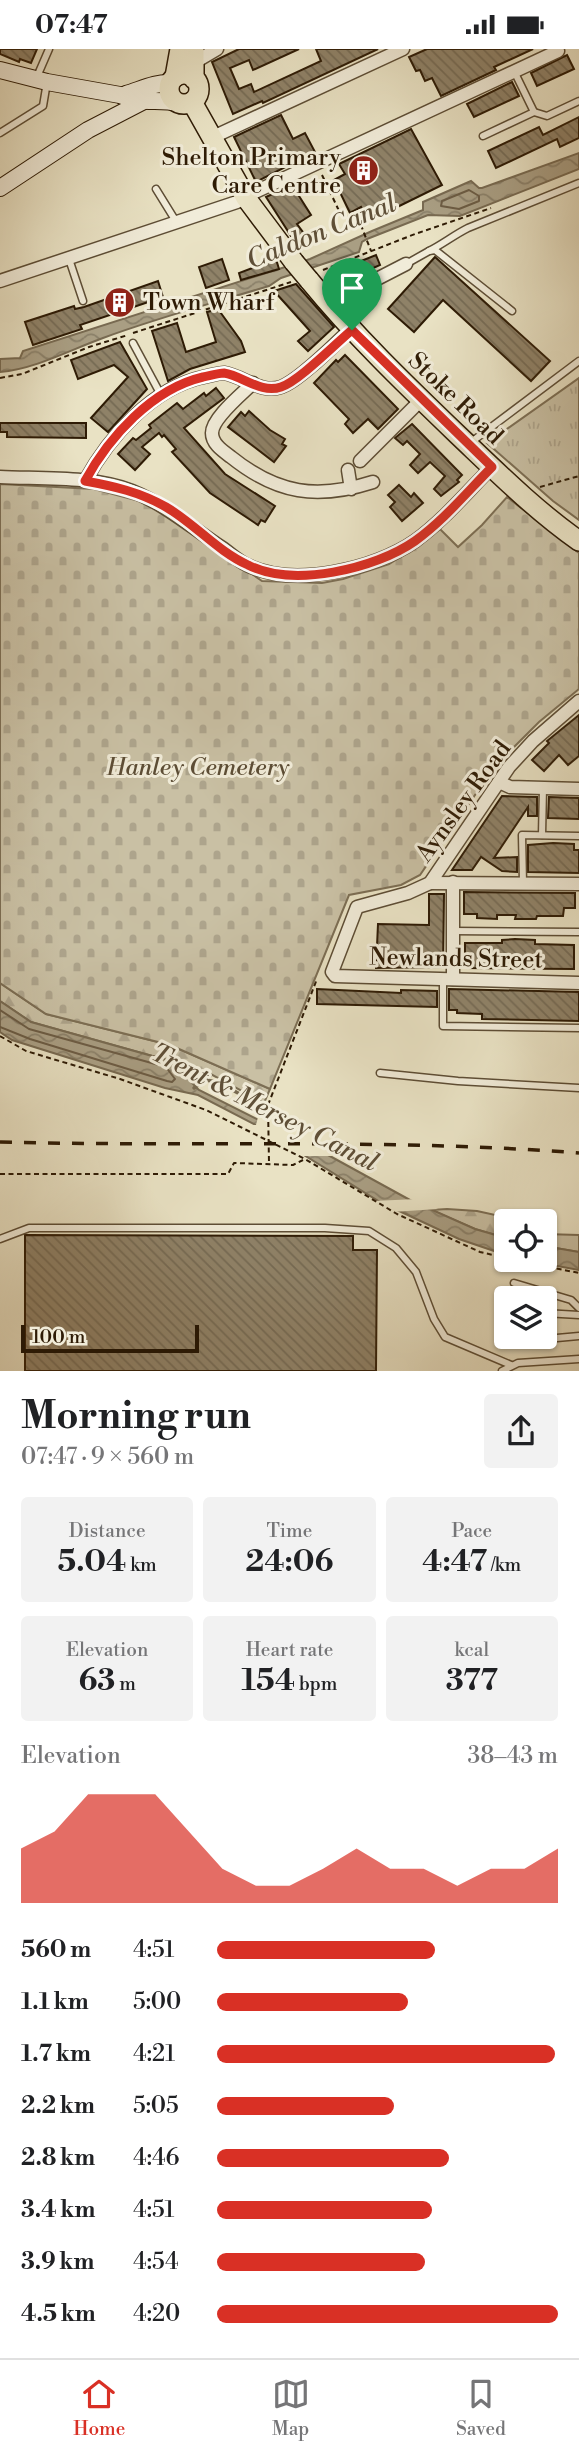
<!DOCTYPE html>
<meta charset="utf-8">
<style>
body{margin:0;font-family:"Libre Bodoni",serif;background:#f2f2f2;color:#202124;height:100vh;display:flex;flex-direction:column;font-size:26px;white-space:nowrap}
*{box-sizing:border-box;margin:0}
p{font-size:23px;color:#757577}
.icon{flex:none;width:38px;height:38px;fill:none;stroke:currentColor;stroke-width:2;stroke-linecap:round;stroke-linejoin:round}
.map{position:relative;height:1322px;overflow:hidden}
.panel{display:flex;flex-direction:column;background:#fff;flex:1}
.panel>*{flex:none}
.tools{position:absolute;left:494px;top:1160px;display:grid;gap:14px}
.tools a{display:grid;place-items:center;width:63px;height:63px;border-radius:7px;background:#fff;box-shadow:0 2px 5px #0004;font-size:35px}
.scale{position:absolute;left:21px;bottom:18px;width:178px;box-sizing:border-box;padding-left:7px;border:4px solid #2e1b05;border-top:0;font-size:19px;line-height:24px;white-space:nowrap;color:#2e1b05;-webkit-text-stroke:5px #f1ecd9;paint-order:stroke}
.pin{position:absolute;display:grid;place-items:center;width:60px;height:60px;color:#fff;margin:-72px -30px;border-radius:50% 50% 50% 0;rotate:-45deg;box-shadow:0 0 7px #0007}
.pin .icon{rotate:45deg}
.round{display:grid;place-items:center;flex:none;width:74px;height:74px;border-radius:7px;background:#f2f2f2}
.summary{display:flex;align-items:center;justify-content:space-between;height:119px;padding:0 21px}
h1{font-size:38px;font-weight:700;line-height:52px}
.figures{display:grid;grid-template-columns:repeat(3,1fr);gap:10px;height:119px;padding:7px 21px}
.figures div{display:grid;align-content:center;border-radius:7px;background:#f2f2f2;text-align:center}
.figures b{font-size:30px;font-weight:700}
.figures small{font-size:19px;font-weight:400}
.figures p{font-size:19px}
.chart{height:196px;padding:14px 21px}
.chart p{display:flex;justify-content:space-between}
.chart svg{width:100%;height:126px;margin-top:7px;fill:#d93025;opacity:.7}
ul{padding:0 21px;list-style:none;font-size:23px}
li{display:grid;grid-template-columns:112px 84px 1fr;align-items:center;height:52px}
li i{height:18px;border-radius:9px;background:#d93025}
.status{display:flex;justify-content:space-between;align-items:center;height:49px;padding:0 35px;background:#fff;direction:ltr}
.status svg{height:19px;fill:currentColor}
.tabs{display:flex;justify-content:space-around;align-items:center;height:98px;border-top:2px solid #e0e0e0;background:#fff;font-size:19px;color:#757577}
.tabs a{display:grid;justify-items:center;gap:4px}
.tabs .active{color:#d93025}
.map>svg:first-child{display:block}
</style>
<div class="status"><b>07:47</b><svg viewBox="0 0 49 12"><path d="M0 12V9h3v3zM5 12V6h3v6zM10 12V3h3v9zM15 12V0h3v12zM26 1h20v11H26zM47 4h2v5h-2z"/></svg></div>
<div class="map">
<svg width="579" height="1322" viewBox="0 0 579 1322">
<defs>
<pattern id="forest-firs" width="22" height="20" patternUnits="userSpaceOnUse" patternTransform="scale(1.75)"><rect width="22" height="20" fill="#c9c0a4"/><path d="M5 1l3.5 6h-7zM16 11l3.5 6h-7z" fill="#ada48c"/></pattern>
<pattern id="cemetery-stones" width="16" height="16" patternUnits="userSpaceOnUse" patternTransform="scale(1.75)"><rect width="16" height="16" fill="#c9c0a4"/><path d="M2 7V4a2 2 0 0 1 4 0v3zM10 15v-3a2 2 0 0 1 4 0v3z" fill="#ada48c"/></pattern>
<pattern id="park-tufts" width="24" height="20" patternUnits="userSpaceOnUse" patternTransform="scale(1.75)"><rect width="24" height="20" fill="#c9c0a4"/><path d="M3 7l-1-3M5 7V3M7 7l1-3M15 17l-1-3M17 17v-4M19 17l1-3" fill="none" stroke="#ada48c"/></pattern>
<pattern id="water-waves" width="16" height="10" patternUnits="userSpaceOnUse" patternTransform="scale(1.75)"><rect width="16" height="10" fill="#a99e83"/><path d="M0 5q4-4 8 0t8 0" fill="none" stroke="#8a8069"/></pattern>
<pattern id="building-back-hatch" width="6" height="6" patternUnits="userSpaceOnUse" patternTransform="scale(1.75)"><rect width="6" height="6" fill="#8f8268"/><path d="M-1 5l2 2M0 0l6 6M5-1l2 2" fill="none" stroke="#756a54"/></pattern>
</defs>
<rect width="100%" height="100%" fill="#e9e2c4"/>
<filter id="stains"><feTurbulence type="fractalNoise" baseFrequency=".00286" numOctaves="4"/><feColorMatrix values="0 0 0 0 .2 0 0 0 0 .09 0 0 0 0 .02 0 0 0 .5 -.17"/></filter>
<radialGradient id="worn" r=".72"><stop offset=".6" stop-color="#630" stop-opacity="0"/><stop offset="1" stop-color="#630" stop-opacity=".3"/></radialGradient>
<!-- forest -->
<g fill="url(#forest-firs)" stroke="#7c6e54" stroke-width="2">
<polygon points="0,934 46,965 170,996 270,1040 264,1054 207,1023 193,1035 170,1012 31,973 0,952"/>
<polygon points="447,1160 477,1162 522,1172 506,1172 506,1189 475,1180 431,1161"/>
<polygon points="544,1185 579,1186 579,1203 544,1197"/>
</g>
<!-- cemetery -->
<polygon fill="url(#cemetery-stones)" stroke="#7c6e54" stroke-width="2" points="0,435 94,440 143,453 166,465 262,532 322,534 343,530 389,515 421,495 440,480 458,498 482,476 507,448 579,504 579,640 539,673 495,717 420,826 401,836 349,846 270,1040 170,996 46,965 0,934"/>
<!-- park -->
<polygon fill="url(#park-tufts)" stroke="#7c6e54" stroke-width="2" points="579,329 579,471 553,452 487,394"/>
<!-- water -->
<g fill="url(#water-waves)" stroke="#786a51" stroke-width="2">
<path d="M 579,104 L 579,120 L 460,167 L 428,166 L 367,190 L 362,193 L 359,203 L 281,229 L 269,237 C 213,254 157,269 103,289 C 70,301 35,320 0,323 L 0,310 L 20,309 L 23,302 L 310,210 L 372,182 L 423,161 L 423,153 L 471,132 L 479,139 L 482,139 Z"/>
<polygon points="0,952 31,973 170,1012 199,1041 328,1106 410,1151 475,1180 506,1189 506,1206 459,1190 380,1153 254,1075 198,1046 165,1039 12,991 0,983"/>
<polygon points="544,1197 579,1203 579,1221 525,1211 544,1211"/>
</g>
<!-- pier -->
<g fill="#e9e2c4">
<polygon points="258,1068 330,1103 337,1107 301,1107 249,1076 256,1076"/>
<polygon points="417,1150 438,1160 392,1163 373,1152"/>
</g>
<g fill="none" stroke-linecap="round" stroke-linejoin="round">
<!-- shore -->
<g stroke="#6c5c44" stroke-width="2">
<polygon points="469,141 479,147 479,152 459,160 441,157 442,152"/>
<polyline points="0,961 29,980 166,1018 175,1030 172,1033 167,1032 30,990 0,978"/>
</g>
<!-- stream -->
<g stroke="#786a51" stroke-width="3.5">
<polyline points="205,1031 218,1033 263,1058"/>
<polyline points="194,1039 210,1027"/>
</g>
</g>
<!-- building -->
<g fill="url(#building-back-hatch)" stroke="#2e1b05" stroke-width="2">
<polygon points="0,0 37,0 31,14 20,10 19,13 0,5"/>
<polygon points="239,0 299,0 253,21 249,11 230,19 239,40 251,35 254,43 321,12 316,0 378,0 263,54 262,52 233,65 212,13"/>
<polygon points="427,0 533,0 494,18 496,21 441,47 432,29 425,32 420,21 416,22 409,8"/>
<polygon points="567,6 574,20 537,37 531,24"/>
<polygon points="512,33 519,47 474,68 467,55"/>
<polygon points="281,66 293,90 305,84 315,103 256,133 234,88"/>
<polygon points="579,68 579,89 560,98 557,90 496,119 488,102 539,78 543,86"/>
<polygon points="411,80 442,136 379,167 378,164 366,169 361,158 350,164 334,131 345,125 339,115"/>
<polygon points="292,136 311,166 297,175 308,190 306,191 309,195 300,201 266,148"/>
<polygon points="376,206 380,216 360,225 356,214"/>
<polygon points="435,208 550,312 531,332 443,251 414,283 388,260"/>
<polygon points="222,210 229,231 206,239 199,218"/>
<polygon points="276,210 279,220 241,231 239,224"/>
<polygon points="158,232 163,248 80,276 82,280 33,296 25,273 74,257 75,260 84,258"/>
<polygon points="296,235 334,278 308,302 298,292 310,282 274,242"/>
<polygon points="218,260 241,292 245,303 190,320 168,332 152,282 177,274 186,303 216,293 207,263"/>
<polygon points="120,293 147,340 108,383 91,369 128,328 114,316 78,330 71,311"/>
<polygon points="345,306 398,360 378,380 368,370 353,384 345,375 349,370 314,334 336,311 338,313"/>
<polygon points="216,339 224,349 184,379 225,425 275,457 265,473 261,471 258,476 210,444 172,403 176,400 164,386 162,388 159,384 142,398 150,405 135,421 118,405 133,389 136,391 151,379 149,376 177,354 183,360 204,344 206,347"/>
<polygon points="249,362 270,381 285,390 282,395 286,397 274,413 228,378 241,363 245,367"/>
<polygon points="0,374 86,374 86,389 7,388 7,383 0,383"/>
<polygon points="412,375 462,426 457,431 459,433 441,447 434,440 445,427 430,413 418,424 410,416 420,405 407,392 403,396 395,389"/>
<polygon points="399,436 411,448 414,444 423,454 402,472 390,458 395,453 388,446"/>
<polygon points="579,666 579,707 568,716 559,706 544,722 532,711 549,694 547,692"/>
<polygon points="502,747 537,748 537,767 528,767 528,758 494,809 517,808 517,823 502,822 481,808 472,821 452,821"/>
<polygon points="549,748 579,749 579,770 548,769"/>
<polygon points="553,794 574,795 574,801 579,801 579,824 528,823 528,796"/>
<polygon points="464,843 575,844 575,859 564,859 563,867 537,867 536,870 515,870 516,866 497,866 497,870 477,869 477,865 464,865"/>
<polygon points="429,845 444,845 443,918 376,919 378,875 429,876"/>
<polygon points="515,890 535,891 535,895 574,896 574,920 465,919 465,894 502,894 502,891"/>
<polygon points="317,940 401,944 401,941 437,942 437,958 317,955"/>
<polygon points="449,940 579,943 579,972 482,970 482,965 457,964 457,961 449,961"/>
<polygon points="25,1186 353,1187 353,1201 377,1201 376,1322 25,1322"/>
</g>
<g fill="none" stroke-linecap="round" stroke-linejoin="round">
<defs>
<g id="lane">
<polyline points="36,30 49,0"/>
<polyline points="534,63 547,67 579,52"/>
<polyline points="0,84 43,57 47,33"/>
<polyline points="483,87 534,63 514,22"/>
<polyline points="156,140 177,174"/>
<path d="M 429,202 C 443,195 454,186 468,179 L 579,134"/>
<polyline points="69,210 83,252"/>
<polyline points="406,215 429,202 435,201 512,262"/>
<polyline points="133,294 161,346"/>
<polyline points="470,394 579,312"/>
<polyline points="542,786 543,739"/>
<polyline points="523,834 522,786 579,787"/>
<polyline points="453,882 579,883"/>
<polyline points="443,930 443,977 579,979"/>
<polyline points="380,1024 458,1032 579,1039"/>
<polyline points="0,1190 29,1179 325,1179 369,1182 396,1199 416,1223 434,1270 445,1288 511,1316"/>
<polyline points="514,1234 571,1251 579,1259"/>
<polyline points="544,1264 579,1266"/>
<polyline points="524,1288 546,1290 579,1287"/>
<polyline points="502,1322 518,1314 579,1310"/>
</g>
<g id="street">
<polyline points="195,13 217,0"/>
<polyline points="213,88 403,0"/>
<polyline points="0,232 237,153 255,143 558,2"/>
<polyline points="336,264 373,232 406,215"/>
<path d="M 253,334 C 242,345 212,369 212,384 C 212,395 223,402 231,408 C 277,445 317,451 373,433"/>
<polyline points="360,412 421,351"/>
<polyline points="348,421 351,440"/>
<path d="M 0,428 C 41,430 94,427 132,442 C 166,456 191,478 221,498 C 230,504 238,512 247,516 C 293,539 375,520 415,492 C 444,471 467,443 492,418"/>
<path d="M 85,432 C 109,388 152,339 203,328 C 209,327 218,324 224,324 C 243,327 261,345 281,338 C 299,332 335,295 351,280"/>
<polyline points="579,652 533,692 509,718 430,834 408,844 357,858 332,923 335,927 579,934"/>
<polyline points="499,733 510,738 579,740"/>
<polyline points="453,833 453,930"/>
<polyline points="430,834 579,835"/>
</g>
<g id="secondary">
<path d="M 0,21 L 47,33 L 120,46 C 139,55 158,50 178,54"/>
<path d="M 126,45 C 140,41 156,33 170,34"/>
<polyline points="0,139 88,81 144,52"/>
</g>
<g id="primary">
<polyline points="194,0 194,30"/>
<circle cx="184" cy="40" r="15"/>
<polyline points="175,28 180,0"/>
<polyline points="192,53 246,149 294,213"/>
<path d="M 309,231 C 354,286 406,336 458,386 C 497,423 535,461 579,492"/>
</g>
</defs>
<!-- lane casing -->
<use href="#lane" stroke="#5d4d35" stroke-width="9"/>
<!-- street casing -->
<use href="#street" stroke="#5d4d35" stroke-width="15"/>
<!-- secondary casing -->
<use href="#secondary" stroke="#2e1b05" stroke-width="18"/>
<!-- primary casing -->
<use href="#primary" stroke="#2e1b05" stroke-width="22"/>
<!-- path -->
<g stroke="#2e1b05" stroke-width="2" stroke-dasharray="5 3.5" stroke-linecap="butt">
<polyline points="322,126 341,166 359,171 371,202"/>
<polyline points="323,221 415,185 491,159"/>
<polyline points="133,284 291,233"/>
<polyline points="0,329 22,325 89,298 128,286"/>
<polyline points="540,438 579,427"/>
<polyline points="0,987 26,1002 120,1030 206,1061 305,1110 397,1165 480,1203 506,1209"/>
<polyline points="268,1056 317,930"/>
<polyline points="0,1125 228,1125 234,1114 293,1116 303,1111"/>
<polyline points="515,1211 579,1224"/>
</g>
<!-- lane -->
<use href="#lane" stroke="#f1ecd9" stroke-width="6"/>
<!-- street -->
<use href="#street" stroke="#f1ecd9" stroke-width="12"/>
<!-- secondary -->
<use href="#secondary" stroke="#f1ecd9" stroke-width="16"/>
<!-- primary -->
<use href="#primary" stroke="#e9e2c4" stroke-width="19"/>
<!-- rail -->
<path stroke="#2e1b05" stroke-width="3.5" stroke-dasharray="12 12" stroke-linecap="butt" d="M 0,1093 C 193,1098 386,1089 579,1104"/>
<defs>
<polyline id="primary-bridge" points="294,213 309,231"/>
</defs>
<!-- primary-bridge casing -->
<use href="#primary-bridge" stroke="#2e1b05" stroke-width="22" stroke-linecap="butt"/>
<!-- path-bridge -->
<polyline stroke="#2e1b05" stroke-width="2" stroke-dasharray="5 3.5" stroke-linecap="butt" points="268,1056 269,1114"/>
<!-- primary-bridge -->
<use href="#primary-bridge" stroke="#e9e2c4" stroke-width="19"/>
</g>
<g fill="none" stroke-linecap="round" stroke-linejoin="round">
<defs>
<path id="route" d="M 352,281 L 492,418 C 467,443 444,471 415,492 C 375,520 293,539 248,516 C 217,502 194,474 166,458 C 140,443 113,437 85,432 C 109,388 152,340 203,328 C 209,327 218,324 224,324 C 243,327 261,345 281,338 C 299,332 335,295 352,281 Z"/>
</defs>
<!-- route casing -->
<use href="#route" stroke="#fff" stroke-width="14"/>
<!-- route -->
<use href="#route" stroke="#d93025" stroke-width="9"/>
</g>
<!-- icons -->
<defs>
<symbol id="building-disc" viewBox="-11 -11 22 22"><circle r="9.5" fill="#8f2418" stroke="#f1ecd9"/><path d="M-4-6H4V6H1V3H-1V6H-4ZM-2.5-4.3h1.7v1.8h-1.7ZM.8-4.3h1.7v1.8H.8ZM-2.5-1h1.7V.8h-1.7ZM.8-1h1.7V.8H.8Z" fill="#fff"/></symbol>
</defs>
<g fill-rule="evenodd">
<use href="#building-disc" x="346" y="104" width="35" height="35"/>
<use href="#building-disc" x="102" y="236" width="35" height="35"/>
</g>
<g text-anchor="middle" stroke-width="6" stroke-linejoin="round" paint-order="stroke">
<!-- poi labels -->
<g font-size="24" fill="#2e1b05" stroke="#f1ecd9" text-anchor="end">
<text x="341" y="116">Shelton Primary<tspan x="341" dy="28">Care Centre</tspan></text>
<text x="143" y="261" text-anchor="start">Town Wharf</text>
</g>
<!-- street labels -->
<g font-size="24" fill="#2e1b05" stroke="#f1ecd9">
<text transform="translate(456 349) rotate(44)" y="8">Stoke Road</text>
<text transform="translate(463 752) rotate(-54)" y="8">Aynsley Road</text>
<text transform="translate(456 909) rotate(1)" y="8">Newlands Street</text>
</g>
<!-- park labels -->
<g font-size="24" font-style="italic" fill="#5c4d35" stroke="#f1ecd9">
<text x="198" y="726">Hanley Cemetery</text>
</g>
<!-- water labels -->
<g font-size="26" font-style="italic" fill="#5f4f37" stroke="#f1ecd9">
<text transform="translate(321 182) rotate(-22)" y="9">Caldon Canal</text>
<text transform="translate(265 1058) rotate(27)" y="9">Trent &amp; Mersey Canal</text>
</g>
</g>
<rect width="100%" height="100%" filter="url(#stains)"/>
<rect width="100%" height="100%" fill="url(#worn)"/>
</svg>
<div class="tools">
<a><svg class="icon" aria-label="locate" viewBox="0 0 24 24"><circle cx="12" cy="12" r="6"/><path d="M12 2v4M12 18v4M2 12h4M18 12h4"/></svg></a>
<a><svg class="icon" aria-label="layers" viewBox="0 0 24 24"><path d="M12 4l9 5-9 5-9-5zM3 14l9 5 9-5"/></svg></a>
</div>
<div class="scale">100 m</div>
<div class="pin" style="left:352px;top:281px;background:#1e9e55"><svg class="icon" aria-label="arrive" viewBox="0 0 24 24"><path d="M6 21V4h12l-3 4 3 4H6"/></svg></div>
</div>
<section class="panel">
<div class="summary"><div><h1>Morning run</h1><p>07:47 · 9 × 560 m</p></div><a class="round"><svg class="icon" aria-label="share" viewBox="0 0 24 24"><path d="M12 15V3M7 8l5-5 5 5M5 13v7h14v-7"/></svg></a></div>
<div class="figures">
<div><p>Distance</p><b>5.04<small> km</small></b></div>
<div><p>Time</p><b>24:06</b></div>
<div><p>Pace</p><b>4:47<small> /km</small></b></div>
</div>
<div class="figures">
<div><p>Elevation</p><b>63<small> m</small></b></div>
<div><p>Heart rate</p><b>154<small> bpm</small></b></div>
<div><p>kcal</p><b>377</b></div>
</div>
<div class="chart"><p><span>Elevation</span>38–43 m</p>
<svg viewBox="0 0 160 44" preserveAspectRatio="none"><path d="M0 44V25L10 19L20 6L30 6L40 6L50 19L60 32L70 38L80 38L90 32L100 25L110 32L120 32L130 38L140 32L150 32L160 25V44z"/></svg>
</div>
<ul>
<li><b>560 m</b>4:51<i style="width:64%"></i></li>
<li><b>1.1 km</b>5:00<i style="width:56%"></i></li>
<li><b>1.7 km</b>4:21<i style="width:99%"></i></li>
<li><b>2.2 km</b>5:05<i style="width:52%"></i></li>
<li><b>2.8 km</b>4:46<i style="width:68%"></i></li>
<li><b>3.4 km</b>4:51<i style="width:63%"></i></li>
<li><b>3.9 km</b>4:54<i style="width:61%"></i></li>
<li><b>4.5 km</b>4:20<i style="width:100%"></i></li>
</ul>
</section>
<nav class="tabs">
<a class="active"><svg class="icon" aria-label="home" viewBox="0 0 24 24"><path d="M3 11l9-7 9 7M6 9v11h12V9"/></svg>Home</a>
<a><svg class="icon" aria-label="map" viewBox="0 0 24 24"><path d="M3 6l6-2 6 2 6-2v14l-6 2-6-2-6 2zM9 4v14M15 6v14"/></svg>Map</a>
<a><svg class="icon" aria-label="saved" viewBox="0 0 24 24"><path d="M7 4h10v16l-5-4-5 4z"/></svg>Saved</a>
</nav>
